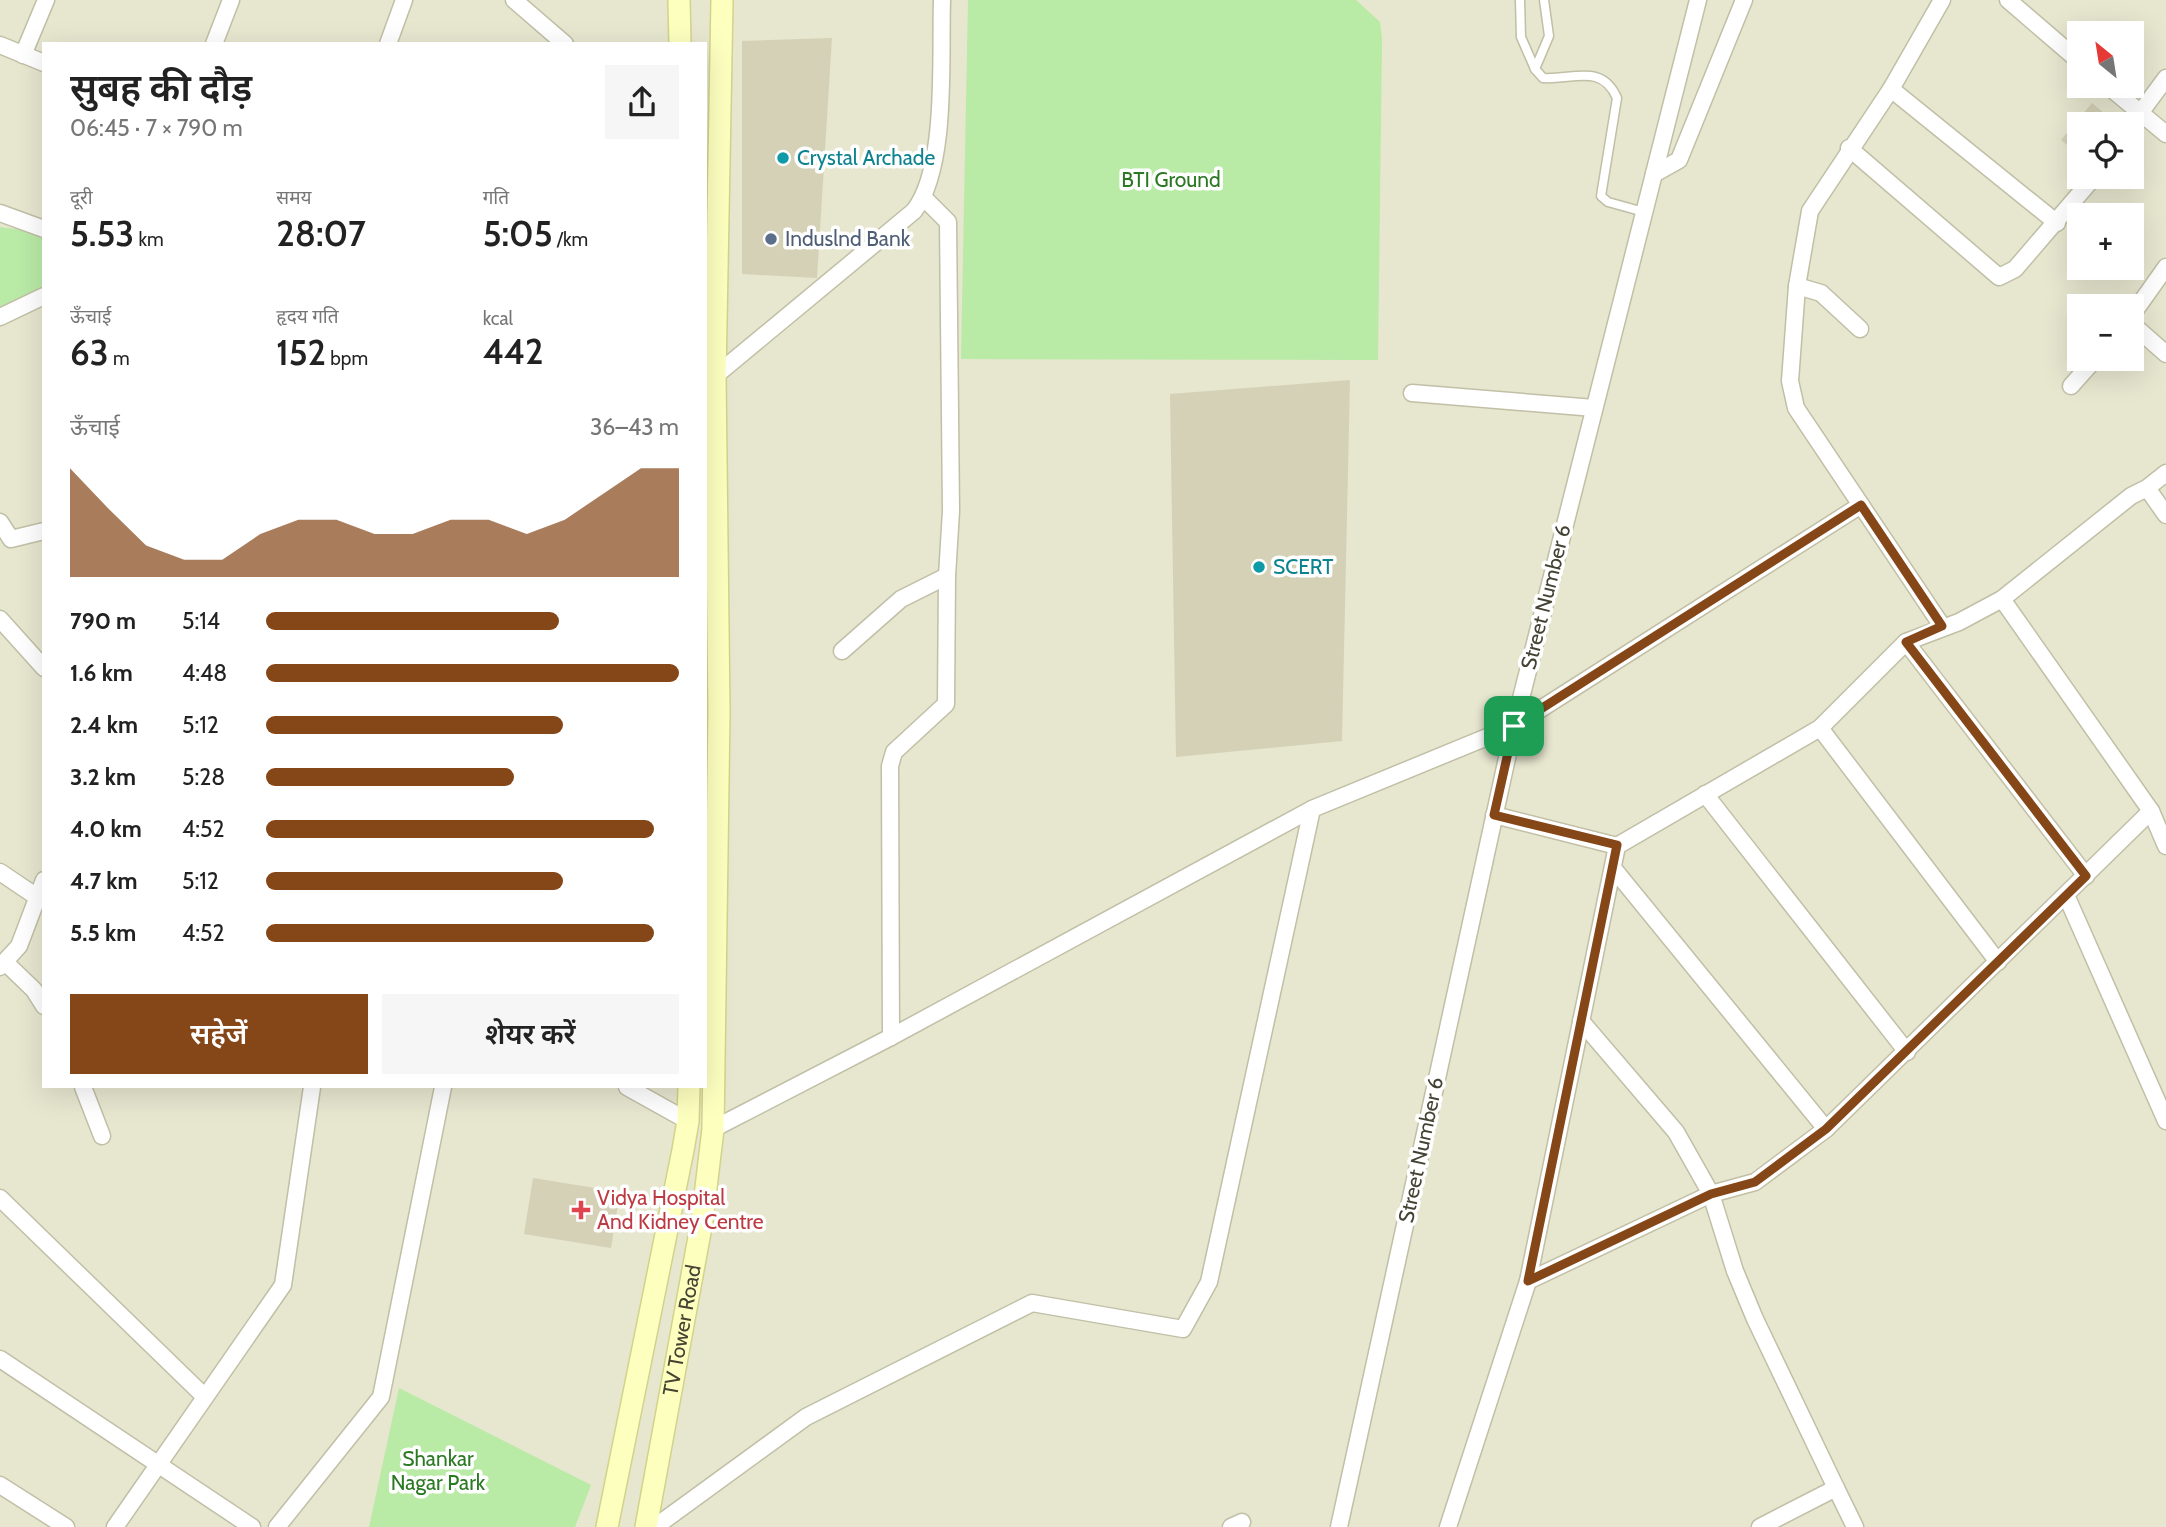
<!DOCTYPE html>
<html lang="hi">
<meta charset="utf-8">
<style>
body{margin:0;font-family:Cabin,"Noto Sans Devanagari",sans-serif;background:#f6f6f6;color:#222;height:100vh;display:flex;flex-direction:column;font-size:26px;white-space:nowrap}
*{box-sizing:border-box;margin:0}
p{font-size:23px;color:#767676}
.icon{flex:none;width:38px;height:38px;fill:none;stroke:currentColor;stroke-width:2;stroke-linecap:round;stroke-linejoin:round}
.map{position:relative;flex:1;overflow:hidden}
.side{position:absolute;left:42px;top:42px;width:665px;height:1046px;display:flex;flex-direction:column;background:#fff;border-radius:0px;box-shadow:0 7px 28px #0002}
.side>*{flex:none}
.needle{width:46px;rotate:330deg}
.controls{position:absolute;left:2067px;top:21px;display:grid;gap:14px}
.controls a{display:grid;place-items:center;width:77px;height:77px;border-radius:0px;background:#fff;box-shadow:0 7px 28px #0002;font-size:35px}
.pin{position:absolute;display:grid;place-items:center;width:60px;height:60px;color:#fff;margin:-30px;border-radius:14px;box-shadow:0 4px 10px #0006}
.round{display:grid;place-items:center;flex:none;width:74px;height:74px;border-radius:0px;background:#f6f6f6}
.overview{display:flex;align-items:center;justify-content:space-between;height:119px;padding:0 28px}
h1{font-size:38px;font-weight:600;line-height:52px}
.metrics{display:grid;grid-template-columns:repeat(3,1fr);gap:10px;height:119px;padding:7px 28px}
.metrics div{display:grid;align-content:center}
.metrics b{font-size:35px;font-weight:600}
.metrics small{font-size:19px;font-weight:400}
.metrics p{font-size:19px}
.chart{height:196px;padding:14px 28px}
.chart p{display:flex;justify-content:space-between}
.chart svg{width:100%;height:126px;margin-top:7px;fill:#854618;opacity:.7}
.primary-button{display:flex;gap:14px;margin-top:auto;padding:14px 28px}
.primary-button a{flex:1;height:80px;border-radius:0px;background:#854618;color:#fff;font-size:28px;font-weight:600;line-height:80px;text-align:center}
.primary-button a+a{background:#f6f6f6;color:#222}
ul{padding:0 28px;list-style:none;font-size:23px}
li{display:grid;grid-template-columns:112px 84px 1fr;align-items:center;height:52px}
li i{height:18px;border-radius:9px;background:#854618}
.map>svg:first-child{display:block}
</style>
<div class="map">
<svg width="2166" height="1527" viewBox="0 0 2166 1527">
<rect width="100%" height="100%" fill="#f2f2e1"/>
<!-- residential -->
<path fill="#e7e6cf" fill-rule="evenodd" d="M 0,0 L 2166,0 L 2166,1527 L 0,1527 ZM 2079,33 L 2132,33 L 2132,86 L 2079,86 ZM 44,44 L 705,44 L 705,1087 L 44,1087 ZM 2079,124 L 2132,124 L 2132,177 L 2079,177 ZM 2079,215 L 2132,215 L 2132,268 L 2079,268 ZM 2079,306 L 2132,306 L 2132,359 L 2079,359 Z"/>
<!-- green -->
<g fill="#b9eaa6">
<polygon points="968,0 1356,0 1380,22 1382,39 1378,360 961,359"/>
<polygon points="0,227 44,233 44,300 0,323"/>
<polygon points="399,1388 591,1485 575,1527 369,1527"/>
</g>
<!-- building -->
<g fill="#d4d1b6">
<polygon points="832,38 817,278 742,274 742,41"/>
<polygon points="2092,103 2117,124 2079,124 2079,155 2061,140"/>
<polygon points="1350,380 1342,741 1176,757 1170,394"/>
<polygon points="533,1178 620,1192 611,1248 524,1234"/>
</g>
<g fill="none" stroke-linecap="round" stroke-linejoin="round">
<defs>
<g id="lane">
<polyline points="1520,0 1521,37 1535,69 1549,36 1544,0"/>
<path d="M 1535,69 L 1543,78 C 1573,80 1602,63 1617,98 L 1601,196 L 1608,202 L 1644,212"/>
</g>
<g id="street">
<polyline points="514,0 565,44"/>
<polyline points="1942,0 1891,89 1810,211 1797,286 1790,381 1796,408 1942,626"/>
<polyline points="2008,0 2079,61"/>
<polyline points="214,44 231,0"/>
<polyline points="388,44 404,0"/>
<polyline points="0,45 44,63"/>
<polyline points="23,55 46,0"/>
<polyline points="2108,86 2166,134"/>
<polyline points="1891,89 2057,223"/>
<polyline points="2132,124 2166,78"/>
<polyline points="1849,148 1999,277 2015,269 2094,177"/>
<polyline points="1654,174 1679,160 1744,0"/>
<polyline points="0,213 44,229"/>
<polyline points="1797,286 1821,293 1860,329"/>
<polyline points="2132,315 2166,267"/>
<polyline points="0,317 44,296"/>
<polyline points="2132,324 2166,354"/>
<path d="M 715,376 L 914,211 C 948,167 940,56 942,0"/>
<polyline points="2071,386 2095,359"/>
<polyline points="1412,393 1594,408"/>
<polyline points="2147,488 2166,515"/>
<polyline points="0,522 11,539 44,531"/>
<polyline points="2002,599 2151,811"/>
<polyline points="0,619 44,668"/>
<polyline points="1906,642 2086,876"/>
<polyline points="842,651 901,599 947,576"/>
<polyline points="1820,728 1998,962"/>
<polyline points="1705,794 1907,1052"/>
<polyline points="1617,846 1820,728 1906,642 1959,622 2002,599 2131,496 2147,488 2166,473"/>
<polyline points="1613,868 1826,1129"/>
<polyline points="0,872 37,897"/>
<polyline points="2066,895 2166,1121"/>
<polyline points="5,962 34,990 44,1006"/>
<polyline points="0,967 19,946 44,880"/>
<polyline points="1581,1021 1676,1132 1711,1194 1735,1271 1755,1319 1836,1488"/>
<polyline points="891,1037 890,766 894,752 946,704 947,576 951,511 948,222 924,198"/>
<polyline points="83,1087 102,1136"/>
<polyline points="627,1087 688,1121"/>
<polyline points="713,1129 891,1037 1312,809 1514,726 1861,505"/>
<polyline points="0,1198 205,1397"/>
<polyline points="1528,1281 1711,1194 1755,1182 1826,1129 2151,811 2166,846"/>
<polyline points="0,1359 252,1527"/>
<polyline points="0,1485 66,1527"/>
<polyline points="115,1527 283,1285 312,1087"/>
<polyline points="277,1527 381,1397 443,1087"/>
<polyline points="655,1527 806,1417 1032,1303 1183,1329 1209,1282 1312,809"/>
<polyline points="1231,1527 1242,1522"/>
<polyline points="1339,1527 1514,726 1698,0"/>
<polyline points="1448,1527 1528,1281 1617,846 1494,815"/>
<polyline points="1760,1527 1836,1488 1855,1527"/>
</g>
<g id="secondary">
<polyline points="679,0 680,44"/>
<polyline points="607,1527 683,1150 688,1121 689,1087"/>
<path id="s1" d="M 646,1527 L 702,1221 L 713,1129 L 719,712 L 715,376 L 722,0"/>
</g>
</defs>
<!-- lane casing -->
<use href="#lane" stroke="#c1bfa6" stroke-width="11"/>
<!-- street casing -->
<use href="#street" stroke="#c1bfa6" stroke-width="19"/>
<!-- secondary casing -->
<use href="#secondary" stroke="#d2d38b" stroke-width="24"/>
<!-- lane -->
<use href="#lane" stroke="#fff" stroke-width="8"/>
<!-- street -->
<use href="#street" stroke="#fff" stroke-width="16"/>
<!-- secondary -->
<use href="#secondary" stroke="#fdffbf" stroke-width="21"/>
</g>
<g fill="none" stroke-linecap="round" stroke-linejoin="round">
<defs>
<polygon id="route" points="1861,505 1942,626 1906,642 2086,876 1826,1129 1755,1182 1711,1194 1528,1281 1617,845 1494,815 1514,726"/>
</defs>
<!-- route casing -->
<use href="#route" stroke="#fff" stroke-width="14"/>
<!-- route -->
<use href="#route" stroke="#854618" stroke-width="9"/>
</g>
<!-- markers -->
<g fill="#0f9aa8" stroke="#fff" stroke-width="2.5">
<circle cx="783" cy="158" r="7"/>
<circle cx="1259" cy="567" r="7"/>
</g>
<circle fill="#5c6f8a" stroke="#fff" stroke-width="2.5" cx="771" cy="239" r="7"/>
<path fill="#e0444e" stroke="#fff" stroke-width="2.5" d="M577.5 1199.5h7v7h7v7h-7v7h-7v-7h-7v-7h7z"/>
<g text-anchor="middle" stroke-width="7" stroke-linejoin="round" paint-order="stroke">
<!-- culture labels -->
<g font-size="21" fill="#0d838f" stroke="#fff" text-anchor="start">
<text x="797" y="165">Crystal Archade</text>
<text x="1273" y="574">SCERT</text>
</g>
<!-- park labels -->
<g font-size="21" fill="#2b7922" stroke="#fff">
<text x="1171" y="187">BTI Ground</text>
<text x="438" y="1466">Shankar<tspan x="438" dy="24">Nagar Park</tspan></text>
</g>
<!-- service labels -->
<g font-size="21" fill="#4e5e75" stroke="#fff" text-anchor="start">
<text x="785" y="246">Induslnd Bank</text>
</g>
<!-- street labels -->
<g font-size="21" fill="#444232" stroke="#fff">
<text transform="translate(1546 597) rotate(-76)" y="7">Street Number 6</text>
<text transform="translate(1421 1150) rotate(-78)" y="7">Street Number 6</text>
<text dy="7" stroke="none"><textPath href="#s1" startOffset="200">TV Tower Road</textPath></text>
</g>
<!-- health labels -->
<g font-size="21" fill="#be3a42" stroke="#fff" text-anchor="start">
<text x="597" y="1205">Vidya Hospital<tspan x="597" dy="24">And Kidney Centre</tspan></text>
</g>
</g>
</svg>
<div class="controls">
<a><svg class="needle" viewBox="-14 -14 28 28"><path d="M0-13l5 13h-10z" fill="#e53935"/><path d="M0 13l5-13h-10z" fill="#767676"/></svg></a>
<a><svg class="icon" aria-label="locate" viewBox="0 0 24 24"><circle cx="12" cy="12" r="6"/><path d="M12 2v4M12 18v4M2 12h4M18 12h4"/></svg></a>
<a>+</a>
<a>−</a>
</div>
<div class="pin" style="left:1514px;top:726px;background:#1e9e55"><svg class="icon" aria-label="arrive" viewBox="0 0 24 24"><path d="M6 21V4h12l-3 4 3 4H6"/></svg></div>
<section class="side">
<div class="overview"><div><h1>सुबह की दौड़</h1><p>06:45 · 7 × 790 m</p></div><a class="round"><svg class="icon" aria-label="share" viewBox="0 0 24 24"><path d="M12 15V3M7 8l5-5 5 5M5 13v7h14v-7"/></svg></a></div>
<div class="metrics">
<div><p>दूरी</p><b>5.53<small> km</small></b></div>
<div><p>समय</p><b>28:07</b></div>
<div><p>गति</p><b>5:05<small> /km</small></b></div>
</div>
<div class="metrics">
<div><p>ऊँचाई</p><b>63<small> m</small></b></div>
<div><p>हृदय गति</p><b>152<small> bpm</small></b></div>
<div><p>kcal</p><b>442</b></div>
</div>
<div class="chart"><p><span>ऊँचाई</span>36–43 m</p>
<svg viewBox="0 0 160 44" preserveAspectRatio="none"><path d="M0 44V6L10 20L20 33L30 38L40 38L50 29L60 24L70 24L80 29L90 29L100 24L110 24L120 29L130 24L140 15L150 6L160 6V44z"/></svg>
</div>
<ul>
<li><b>790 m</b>5:14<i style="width:71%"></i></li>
<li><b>1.6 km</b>4:48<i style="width:100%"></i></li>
<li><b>2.4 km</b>5:12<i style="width:72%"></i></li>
<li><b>3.2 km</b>5:28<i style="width:60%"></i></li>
<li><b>4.0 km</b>4:52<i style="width:94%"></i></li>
<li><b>4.7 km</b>5:12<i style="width:72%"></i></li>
<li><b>5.5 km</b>4:52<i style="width:94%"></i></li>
</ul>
<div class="primary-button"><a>सहेजें</a><a>शेयर करें</a></div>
</section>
</div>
